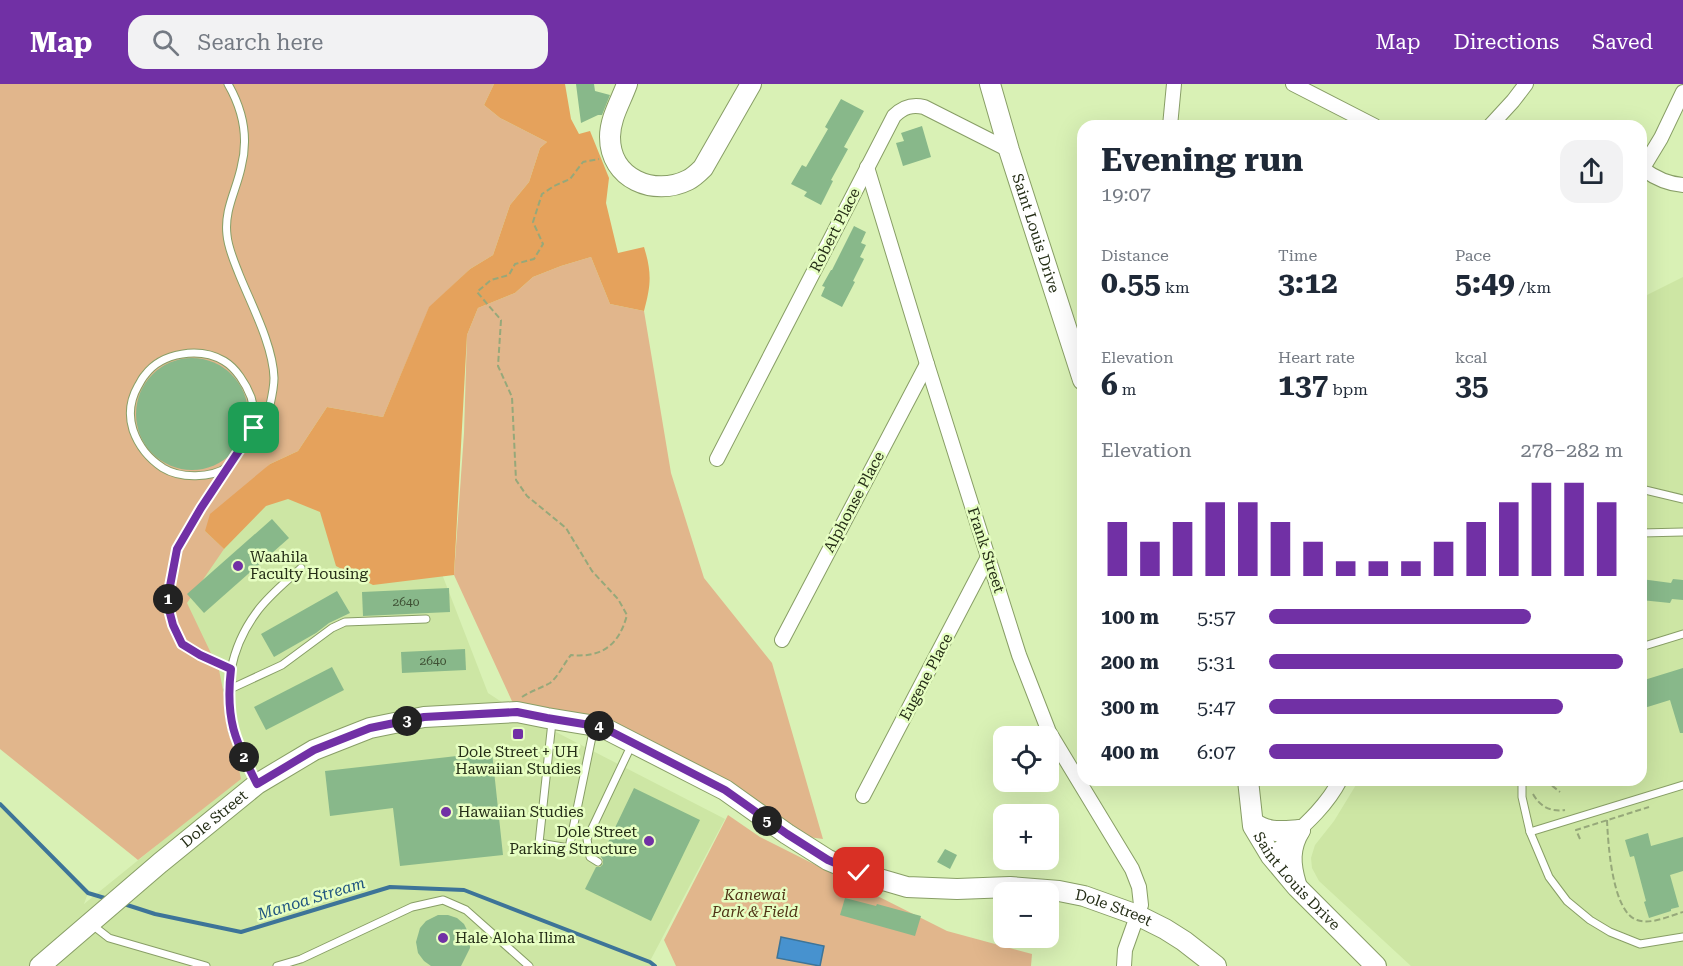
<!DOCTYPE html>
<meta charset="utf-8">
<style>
body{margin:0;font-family:"Roboto Serif",serif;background:#f2f2f3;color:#1f2937;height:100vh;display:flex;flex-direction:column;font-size:22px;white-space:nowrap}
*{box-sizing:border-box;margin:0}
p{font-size:20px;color:#747a83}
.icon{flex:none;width:33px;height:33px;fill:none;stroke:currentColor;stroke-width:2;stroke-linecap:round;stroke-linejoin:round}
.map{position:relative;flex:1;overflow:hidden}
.details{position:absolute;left:1077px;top:36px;width:570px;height:666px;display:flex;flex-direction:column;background:#fff;border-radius:18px;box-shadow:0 6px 24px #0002}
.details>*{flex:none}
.tools{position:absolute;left:993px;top:642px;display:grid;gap:12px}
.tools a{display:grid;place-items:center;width:66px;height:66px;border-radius:12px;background:#fff;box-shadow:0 6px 24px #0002;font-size:30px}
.pin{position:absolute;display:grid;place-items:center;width:51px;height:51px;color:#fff;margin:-26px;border-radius:12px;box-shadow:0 3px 9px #0006}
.km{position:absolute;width:30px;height:30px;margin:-15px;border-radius:50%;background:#222;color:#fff;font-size:16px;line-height:30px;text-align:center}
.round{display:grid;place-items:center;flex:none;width:63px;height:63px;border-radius:18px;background:#f2f2f3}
.summary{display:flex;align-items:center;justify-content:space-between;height:102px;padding:0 24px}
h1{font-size:33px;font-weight:700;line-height:45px}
.metrics{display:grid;grid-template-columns:repeat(3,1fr);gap:9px;height:102px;padding:6px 24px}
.metrics div{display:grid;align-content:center}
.metrics b{font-size:30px;font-weight:700}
.metrics small{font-size:16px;font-weight:400}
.metrics p{font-size:16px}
.chart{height:168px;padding:12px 24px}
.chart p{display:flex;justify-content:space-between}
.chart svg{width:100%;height:108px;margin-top:6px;stroke:#7130a5;stroke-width:6}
ul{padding:0 24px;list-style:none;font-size:20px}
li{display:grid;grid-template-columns:96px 72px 1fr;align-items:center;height:45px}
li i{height:15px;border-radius:8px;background:#7130a5}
header{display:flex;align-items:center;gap:36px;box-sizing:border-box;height:84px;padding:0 30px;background:#7130a5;color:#fff}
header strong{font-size:28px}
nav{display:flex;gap:33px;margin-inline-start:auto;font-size:21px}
.search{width:420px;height:54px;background:#f2f2f3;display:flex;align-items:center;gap:15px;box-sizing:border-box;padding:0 21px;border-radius:18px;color:#747a83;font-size:22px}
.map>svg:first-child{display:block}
</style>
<header>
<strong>Map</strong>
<div class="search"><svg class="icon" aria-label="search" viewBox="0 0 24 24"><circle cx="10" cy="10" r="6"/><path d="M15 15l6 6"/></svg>Search here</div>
<nav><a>Map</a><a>Directions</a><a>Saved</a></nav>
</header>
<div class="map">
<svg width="1683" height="882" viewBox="0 0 1683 882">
<rect width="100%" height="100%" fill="#d9f1b5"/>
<!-- built -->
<g fill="#cde6a4">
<polygon points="1683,193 1683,882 1411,882 1319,797 1312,784 1311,774 1315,761 1334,737 1359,696 1641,696 1641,214"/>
<polygon points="399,379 488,609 517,628 725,735 650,877 651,882 0,882 0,720 88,809 84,820 157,761 172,434"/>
</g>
<!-- green -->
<g fill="#e1b68c">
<polygon points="0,0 494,0 484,21 500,34 547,58 540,64 529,98 510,121 493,171 470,185 429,224 383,333 327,323 298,367 270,380 205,447 224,465 187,519 219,586 241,695 138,776 0,665"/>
<polygon points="591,173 610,220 644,227 671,389 704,494 772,579 823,755 787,750 602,643 517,628 454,491 464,349 467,251 478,224 515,209 533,193 561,182"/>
<polygon points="728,731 760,753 947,847 1032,870 1031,882 676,882 664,856"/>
</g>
<!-- forest -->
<path fill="#e5a25c" d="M 494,0 L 565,0 L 571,35 L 579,50 L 590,47 L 609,94 L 606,119 L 618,169 L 644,163 C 652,189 651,201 644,227 L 610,220 L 591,173 L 561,182 L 533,193 L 515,209 L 478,224 L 467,251 L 454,491 L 373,501 L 336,482 L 320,428 L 288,415 L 266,422 L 224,465 L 205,447 L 210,430 L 270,380 L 298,367 L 327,323 L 383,333 L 429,223 L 470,185 L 493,171 L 510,121 L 529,98 L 540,64 L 547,58 L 500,34 L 484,21 Z"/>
<!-- water -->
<polygon fill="#4792cf" stroke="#3d7498" stroke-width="1.5" points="781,853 824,862 820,882 777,874"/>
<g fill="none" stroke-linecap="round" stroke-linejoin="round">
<!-- stream -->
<g stroke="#3d7498" stroke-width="4">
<polyline points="0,720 88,809 108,815"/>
<polyline points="124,820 155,830 241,848 390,803 464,806 650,878 655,882"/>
</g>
</g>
<!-- building -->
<g fill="#88b88a">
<polygon points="576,0 594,0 595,7 610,11 602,31 598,31 581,39"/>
<polygon points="841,15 864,27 844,63 848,65 831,96 833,97 821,121 804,112 807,108 791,100 802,81 806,83 828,45 825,43"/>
<polygon points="922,42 931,73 903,82 896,59 904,57 901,49"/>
<polygon points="854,142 866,148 861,159 866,161 860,173 864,175 853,197 855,198 842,223 821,212 825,203 822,202 831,186 832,186"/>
<circle cx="192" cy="330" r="56"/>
<polygon points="272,435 289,454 204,529 187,510"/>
<polygon points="1641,495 1671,499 1673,495 1683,496 1683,516 1672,515 1670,519 1641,516"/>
<polygon points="449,504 450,528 363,532 362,508"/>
<polygon points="337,507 350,529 329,539 316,549 274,573 261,550"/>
<polygon points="465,565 466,586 402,589 401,568"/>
<polygon points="332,583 344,606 266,646 254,623"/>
<polygon points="1683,584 1683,649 1680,649 1670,616 1641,625 1641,597"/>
<polygon points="492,668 503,771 400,782 393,724 330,732 325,687"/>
<polygon points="634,704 700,736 651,837 585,805 596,783 600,783 603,780 603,776 601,773"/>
<polygon points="1648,749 1651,762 1683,753 1683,787 1670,791 1679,823 1671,825 1671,827 1649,834 1644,818 1646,817 1634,772 1630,773 1625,756"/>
<polygon points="945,765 957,771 950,785 937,778"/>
<polygon points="845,814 876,822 877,820 921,832 915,852 840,831"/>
<polygon points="438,831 448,831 457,834 464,840 469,850 470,864 461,882 431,882 424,877 418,869 416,858 420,844 426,837"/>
</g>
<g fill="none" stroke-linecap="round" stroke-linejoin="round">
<defs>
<g id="lane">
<path d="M 228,0 C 243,26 249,54 241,84 C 236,107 224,126 227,151 C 228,164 234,177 239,190 C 251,220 273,261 274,294 C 274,303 272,312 270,321 L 189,442 L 177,465 L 169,504 L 167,518 L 173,541 L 182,560 L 200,571 L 231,585"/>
<path d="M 228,383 C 211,394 181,395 163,384 C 148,374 139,363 133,346 C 128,330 130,316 138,302 C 140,299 142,294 145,291 C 162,268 200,263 224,277 C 236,284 246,300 251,313 C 254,322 254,335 254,344"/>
<polyline points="1641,405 1683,415"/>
<polyline points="1641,449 1683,448"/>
<polyline points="1641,563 1683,550"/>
<polyline points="228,606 282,581 332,544 345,538 426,535"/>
<polyline points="552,638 539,759 569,764 594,643"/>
<polyline points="1522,696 1522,713 1530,748 1549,793 1567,817 1590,836 1610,848 1640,860 1683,853"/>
<path d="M 256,698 C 248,682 238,665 233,648 C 222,607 231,563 256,529 C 268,512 286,498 301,484"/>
<polyline points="1530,748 1683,701"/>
<polyline points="598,778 590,773 587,755 632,660"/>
<polyline points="91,840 109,854 206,882"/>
<polyline points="277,882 301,875 412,823 443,816 466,826 529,882"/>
</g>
<g id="street">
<polyline points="1293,0 1375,42"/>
<polyline points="1170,42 1174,0"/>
<polyline points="1490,42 1513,17 1526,0"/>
<polyline points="867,83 927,280 1019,571 1049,648 1132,785 1139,803 1141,821 1125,866 1124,882"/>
<path d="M 1643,85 C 1655,94 1668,100 1683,101"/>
<polyline points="1641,87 1661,54 1683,8"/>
<path d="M 717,375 L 894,32 C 903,23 912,20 924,23 L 1009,66"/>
<polyline points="782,556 927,280"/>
<polyline points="863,712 988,473"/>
<path d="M 1271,772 C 1296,748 1324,727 1340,696"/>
</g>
<g id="secondary">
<path d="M 627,0 C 621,17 610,34 610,53 C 610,95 654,113 688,96 C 694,93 699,88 703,84 L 751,0"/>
<path id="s1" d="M 990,0 L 1009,66 L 1083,296"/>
<path id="s2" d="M 1248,696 L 1253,742 L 1271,772 L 1297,803 L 1376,882"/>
<path d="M 1253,738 C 1267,750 1283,747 1300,746"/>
<path d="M 1296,800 C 1290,780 1289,764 1300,746"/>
<path id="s3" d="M 40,882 L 160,779 L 257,700 L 314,666 L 370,644 L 424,633 L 517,628 L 547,634 L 602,643 L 725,706 L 787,750 L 828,776 L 859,789 L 907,803 L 957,805 L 1010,803 L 1059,807 L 1084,812 L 1137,831 L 1165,845 L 1184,857 L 1216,882"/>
</g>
</defs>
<!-- lane casing -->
<use href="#lane" stroke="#889e66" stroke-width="9"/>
<!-- street casing -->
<use href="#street" stroke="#889e66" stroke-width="16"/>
<!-- secondary casing -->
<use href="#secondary" stroke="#889e66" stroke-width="22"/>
<!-- path -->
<g stroke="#96a87a" stroke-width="2" stroke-dasharray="6 3" stroke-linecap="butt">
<path d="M 522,613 C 531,607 541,604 550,599 C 559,592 564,579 571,571 C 602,574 619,561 627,531 L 618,515 L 592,487 L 566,444 L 527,412 L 516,396 L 512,313 L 498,282 L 501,236 L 477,208 L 491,196 L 509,191 L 515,180 L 534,175 L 543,160 L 533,138 L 542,110 L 554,102 L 570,95 L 583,78 L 599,75"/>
<polyline points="1545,696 1560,708"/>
<path d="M 1533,710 C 1540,723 1551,728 1565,726"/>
<path d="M 1607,736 C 1608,759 1612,828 1637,836 C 1651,841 1669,832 1683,828"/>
<polyline points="1580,755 1576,746 1649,723"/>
</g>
<!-- lane -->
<use href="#lane" stroke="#fff" stroke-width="7"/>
<!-- street -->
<use href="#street" stroke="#fff" stroke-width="14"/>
<!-- secondary -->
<use href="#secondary" stroke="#fff" stroke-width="20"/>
</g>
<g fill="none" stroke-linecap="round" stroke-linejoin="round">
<defs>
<path id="route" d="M 254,344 L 201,424 L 177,465 L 167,518 L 173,541 L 182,560 L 200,571 L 231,585 C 225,635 235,657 257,700 L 314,666 L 370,644 L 424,633 L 517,628 L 547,634 L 602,643 L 725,706 L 787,750 L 828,776 L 859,789"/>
</defs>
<!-- route casing -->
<use href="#route" stroke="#fff" stroke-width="12"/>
<!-- route -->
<use href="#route" stroke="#7130a5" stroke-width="8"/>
</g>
<!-- markers -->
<g fill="#7130a5" stroke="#e6fec2" stroke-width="2">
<circle cx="238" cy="482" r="6"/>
<rect x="512" y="644" width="12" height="12" rx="3"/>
<circle cx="446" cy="728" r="6"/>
<circle cx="649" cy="757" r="6"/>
<circle cx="443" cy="854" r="6"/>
</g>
<g text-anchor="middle" stroke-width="5" stroke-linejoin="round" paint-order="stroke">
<!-- number labels -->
<g font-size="12" fill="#3e5034">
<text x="406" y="522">2640</text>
<text x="433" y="581">2640</text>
</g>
<!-- street labels -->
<g font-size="15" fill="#252e17" stroke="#e6fec2">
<text transform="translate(835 146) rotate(-63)" y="5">Robert Place</text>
<text dy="5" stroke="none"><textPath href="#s1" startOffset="156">Saint Louis Drive</textPath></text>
<text transform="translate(854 418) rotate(-62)" y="5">Alphonse Place</text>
<text transform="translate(986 466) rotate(72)" y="5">Frank Street</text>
<text transform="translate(926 593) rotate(-62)" y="5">Eugene Place</text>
<text dy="5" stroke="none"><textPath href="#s3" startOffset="228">Dole Street</textPath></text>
<text dy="5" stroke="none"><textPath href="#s2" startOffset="117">Saint Louis Drive</textPath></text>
<text dy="5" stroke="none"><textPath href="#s3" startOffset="1200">Dole Street</textPath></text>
</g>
<!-- poi labels -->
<g font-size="15" fill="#252e17" stroke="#e6fec2" text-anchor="start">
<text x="250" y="478">Waahila<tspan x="250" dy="17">Faculty Housing</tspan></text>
<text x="518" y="673" text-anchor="middle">Dole Street + UH<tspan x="518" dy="17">Hawaiian Studies</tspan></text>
<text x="458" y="733">Hawaiian Studies</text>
<text x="637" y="753" text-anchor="end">Dole Street<tspan x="637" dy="17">Parking Structure</tspan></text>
<text x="455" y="859">Hale Aloha Ilima</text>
</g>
<!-- park labels -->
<g font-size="15" font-style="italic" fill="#503416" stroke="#e6fec2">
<text x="755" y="816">Kanewai<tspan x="755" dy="17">Park &amp; Field</tspan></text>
</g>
<!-- water labels -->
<g font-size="16" font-style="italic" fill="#215680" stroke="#e6fec2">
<text transform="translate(311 814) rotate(-17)" y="6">Manoa Stream</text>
</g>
</g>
</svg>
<div class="tools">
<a><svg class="icon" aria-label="locate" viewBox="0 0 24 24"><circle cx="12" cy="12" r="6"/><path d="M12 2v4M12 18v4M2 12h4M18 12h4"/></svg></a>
<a>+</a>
<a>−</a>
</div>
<div class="pin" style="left:254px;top:344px;background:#1e9e55"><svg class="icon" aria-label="arrive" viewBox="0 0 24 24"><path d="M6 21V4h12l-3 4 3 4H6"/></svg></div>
<div class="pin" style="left:859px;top:789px;background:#d93025"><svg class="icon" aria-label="check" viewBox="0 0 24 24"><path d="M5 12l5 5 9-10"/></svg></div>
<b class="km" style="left:168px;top:515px">1</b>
<b class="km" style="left:244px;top:673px">2</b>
<b class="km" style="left:407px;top:637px">3</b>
<b class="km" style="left:599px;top:642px">4</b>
<b class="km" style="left:767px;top:737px">5</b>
<section class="details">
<div class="summary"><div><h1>Evening run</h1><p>19:07</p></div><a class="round"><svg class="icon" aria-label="share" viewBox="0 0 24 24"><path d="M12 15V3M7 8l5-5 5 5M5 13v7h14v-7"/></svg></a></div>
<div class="metrics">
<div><p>Distance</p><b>0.55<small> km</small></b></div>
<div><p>Time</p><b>3:12</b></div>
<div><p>Pace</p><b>5:49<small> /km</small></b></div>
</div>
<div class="metrics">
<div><p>Elevation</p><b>6<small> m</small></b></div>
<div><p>Heart rate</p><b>137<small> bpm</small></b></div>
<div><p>kcal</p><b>35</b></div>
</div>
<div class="chart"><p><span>Elevation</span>278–282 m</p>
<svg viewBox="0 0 160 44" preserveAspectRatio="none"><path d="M5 44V22M15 44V30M25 44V22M35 44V14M45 44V14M55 44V22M65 44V30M75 44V38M85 44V38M95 44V38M105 44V30M115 44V22M125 44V14M135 44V6M145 44V6M155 44V14"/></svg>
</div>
<ul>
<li><b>100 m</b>5:57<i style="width:74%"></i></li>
<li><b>200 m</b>5:31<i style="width:100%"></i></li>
<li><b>300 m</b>5:47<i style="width:83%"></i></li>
<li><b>400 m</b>6:07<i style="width:66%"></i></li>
</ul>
</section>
</div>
